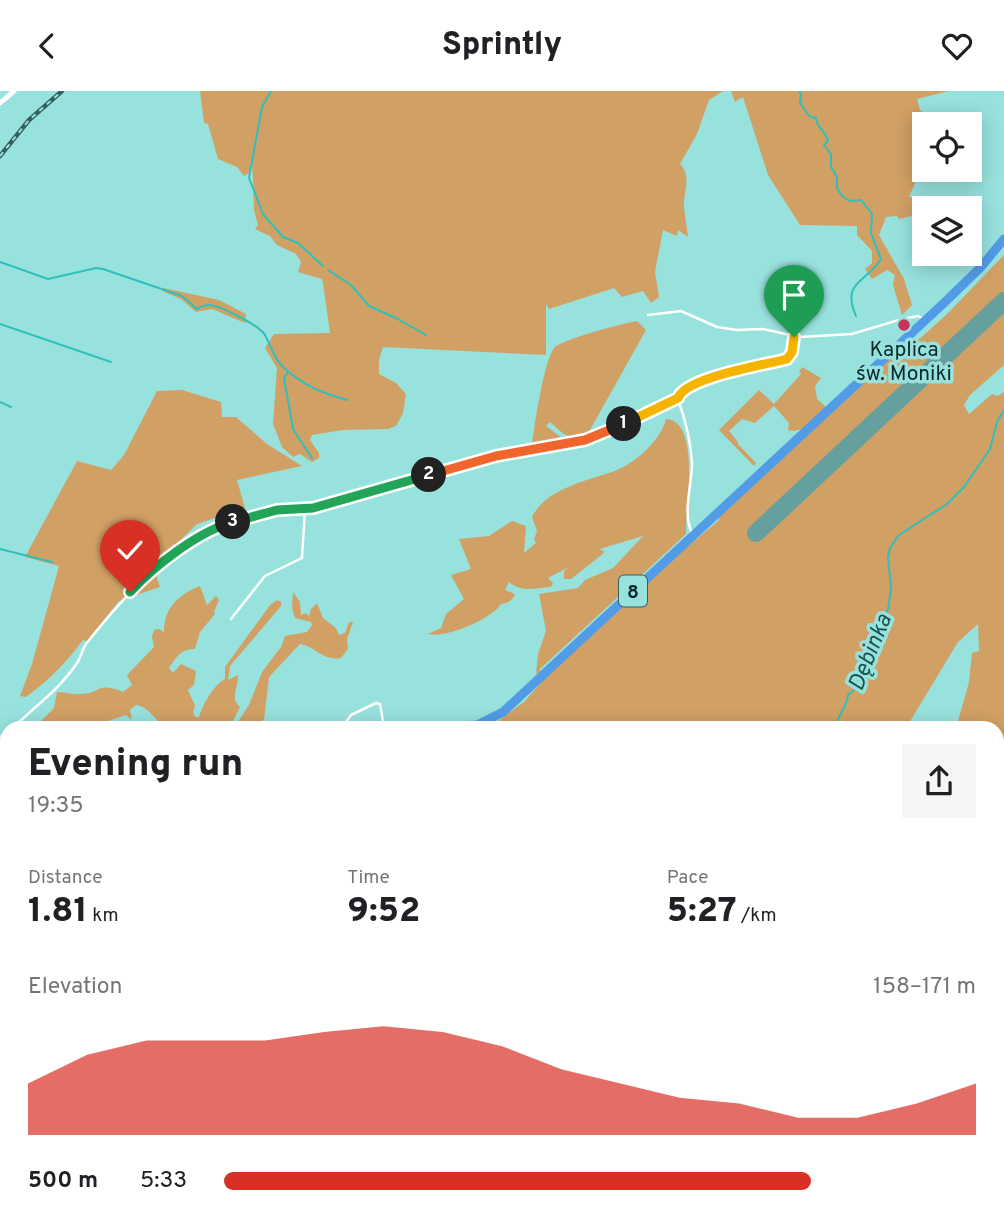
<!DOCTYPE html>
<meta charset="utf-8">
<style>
body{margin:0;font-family:Overpass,sans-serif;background:#f6f6f6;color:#202124;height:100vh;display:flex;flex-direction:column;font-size:26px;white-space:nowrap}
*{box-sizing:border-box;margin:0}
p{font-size:23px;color:#757577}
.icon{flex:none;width:38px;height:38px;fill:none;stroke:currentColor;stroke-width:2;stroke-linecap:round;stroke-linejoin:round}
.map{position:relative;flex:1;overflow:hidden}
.details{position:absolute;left:0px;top:630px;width:1004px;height:502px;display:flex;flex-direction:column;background:#fff;border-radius:21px 21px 0 0;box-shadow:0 4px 18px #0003}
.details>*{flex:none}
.controls{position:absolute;left:912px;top:21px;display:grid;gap:14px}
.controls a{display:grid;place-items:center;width:70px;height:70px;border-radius:0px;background:#fff;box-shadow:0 4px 18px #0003;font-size:35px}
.pin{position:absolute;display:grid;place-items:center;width:60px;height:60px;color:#fff;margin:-72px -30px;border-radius:50% 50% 50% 0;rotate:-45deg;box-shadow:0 0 7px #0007}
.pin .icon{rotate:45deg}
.km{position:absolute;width:35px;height:35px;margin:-18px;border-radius:50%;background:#222;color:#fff;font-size:19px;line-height:35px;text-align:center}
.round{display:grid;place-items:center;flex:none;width:74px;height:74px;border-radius:0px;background:#f6f6f6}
.summary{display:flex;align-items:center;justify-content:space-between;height:119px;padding:0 28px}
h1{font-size:38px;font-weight:800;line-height:52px}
.stats{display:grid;grid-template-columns:repeat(3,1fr);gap:10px;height:119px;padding:7px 28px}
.stats div{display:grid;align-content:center}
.stats b{font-size:35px;font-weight:800}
.stats small{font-size:19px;font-weight:400}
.stats p{font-size:19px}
.chart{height:196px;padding:14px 28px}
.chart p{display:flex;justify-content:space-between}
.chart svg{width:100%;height:126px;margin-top:7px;fill:#d93025;opacity:.7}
ul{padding:0 28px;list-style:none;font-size:23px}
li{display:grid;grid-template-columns:112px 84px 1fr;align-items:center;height:52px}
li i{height:18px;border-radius:9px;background:#d93025}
header{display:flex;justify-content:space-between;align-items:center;height:91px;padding:0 28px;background:#fff;font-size:32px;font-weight:800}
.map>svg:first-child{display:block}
</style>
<header><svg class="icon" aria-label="back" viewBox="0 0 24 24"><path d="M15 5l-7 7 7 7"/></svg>Sprintly<svg class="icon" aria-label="heart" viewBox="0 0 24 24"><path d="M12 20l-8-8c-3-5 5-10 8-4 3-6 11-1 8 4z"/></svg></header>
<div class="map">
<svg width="1004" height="1131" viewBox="0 0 1004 1131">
<rect width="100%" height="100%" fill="#98e2de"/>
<!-- green -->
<g fill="#d1a064">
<path d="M 200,0 L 723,0 L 709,9 L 697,43 L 680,73 C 691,84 685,97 684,111 C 684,123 687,135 688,146 L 678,139 L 677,145 L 663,139 L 655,181 L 659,206 L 651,212 L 643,200 L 622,206 L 614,197 L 549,218 L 546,213 L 546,264 L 383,256 L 379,269 L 379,283 L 396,292 L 406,303 L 403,322 L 396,335 L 388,338 L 343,339 L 312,344 L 310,349 L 319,362 L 319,367 L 312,371 L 300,363 L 293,366 L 282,356 L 273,333 L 277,277 L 265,257 L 274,243 L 330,242 L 323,192 L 322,188 L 298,181 L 301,171 L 296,163 L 277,154 L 270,145 L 255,138 L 258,134 L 254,119 L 252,67 L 249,82 L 244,85 L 237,76 L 218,68 L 208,33 L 204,32 Z"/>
<polygon points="731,0 949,0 917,8 920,19 941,33 924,33 924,57 922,58 924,72 909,106 933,108 931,117 924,117 924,122 899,128 897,125 886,126 879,144 904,188 912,214 902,224 893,194 895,184 887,179 872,188 865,178 872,172 872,160 857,144 857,135 800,134 768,84 743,6 735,11"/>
<polygon points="1004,164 1004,274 970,304 964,314 969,323 992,303 998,305 1004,301 1004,953 1001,951 1001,946 998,946 998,637 956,637 969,591 972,562 979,560 978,533 958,551 906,637 480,637 498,630 525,610 542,590 658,481 719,429 718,426 913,245 917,250 946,224"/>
<polygon points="163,197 219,209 246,223 245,232 212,218 196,221 181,208 162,200"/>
<path d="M 637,230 L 646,239 L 586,346 C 570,351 561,341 550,331 L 546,335 L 562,347 L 551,352 L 532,354 C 534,336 544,270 554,257 C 560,249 624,232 637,230 Z"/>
<path d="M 802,276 L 821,287 L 815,295 L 817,308 L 827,317 C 815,328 804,343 788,339 L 789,332 L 774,315 L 755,332 L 742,328 L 729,340 L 738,351 L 738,353 L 756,372 L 754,375 L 719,339 L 759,299 L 774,313 L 801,283 L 799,281 Z"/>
<path d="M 182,299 L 221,311 L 222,326 L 236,326 L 267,353 L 302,375 L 237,389 L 245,417 L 197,433 L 153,476 L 160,496 L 119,510 L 87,550 L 83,549 C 66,572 49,589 26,606 L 20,605 L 32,573 L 59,475 L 25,466 L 77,370 L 111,379 L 124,364 L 157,300 Z"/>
<path d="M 666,328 C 702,330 685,420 686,443 L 540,578 L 540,581 L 536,583 L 538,563 L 546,540 L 539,503 L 578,497 L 585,489 L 613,477 L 643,445 L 603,457 L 599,459 L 603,459 L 604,462 L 571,488 L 564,488 L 564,480 L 569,476 L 548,487 L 553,492 L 551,496 C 534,497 523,502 509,491 L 505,499 L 515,503 C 513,510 507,512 501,513 C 492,528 445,548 428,543 L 441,537 L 446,523 L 464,508 L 451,484 L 471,478 L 459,448 L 489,445 L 512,430 L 526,435 L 524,462 L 536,452 L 534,448 L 537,440 L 532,426 C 546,398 585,390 612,381 C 633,374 661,350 666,328 Z"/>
<path d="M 200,495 L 207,514 L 216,505 L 219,509 L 214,521 L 215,523 L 200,541 L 195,558 C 182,557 176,566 169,577 L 173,582 L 181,573 L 196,580 L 194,594 L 188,599 L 195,615 L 193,621 L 195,626 L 199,626 C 203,613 213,595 225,588 L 225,576 L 270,514 L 277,509 L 281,511 L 281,515 L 230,575 L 228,589 L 238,584 C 239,596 229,607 240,616 L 233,630 L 236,634 L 249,614 L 262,581 L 281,556 L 285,545 L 307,541 L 312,534 L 311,531 L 295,527 L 292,517 L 293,501 L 300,511 L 301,524 L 306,522 L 309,525 L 311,518 L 317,512 L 323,527 L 336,537 L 339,544 L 345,542 L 349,531 L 353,531 L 347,548 L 348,558 L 341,567 C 322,570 315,555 300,553 L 269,586 L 264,629 L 253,633 L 253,637 L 167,637 C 155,631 150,616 136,614 L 130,619 L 132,629 L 126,624 L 87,637 L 34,637 L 54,617 L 57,601 C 65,601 72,604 80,603 C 102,603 95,590 123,601 L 132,594 L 127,584 L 154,556 L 152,546 L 154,539 L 159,538 L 164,541 C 164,517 178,504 200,495 Z"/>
</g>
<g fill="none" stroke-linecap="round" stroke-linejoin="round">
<!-- stream -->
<g stroke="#2fc0bb" stroke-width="2">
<polyline points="271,0 262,16 249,87 263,123 283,146 298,152 323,175"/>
<path d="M 799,0 L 801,4 L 800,12 L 809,25 L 816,27 C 816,36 827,42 828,50 L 824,54 L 831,63 L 831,76 L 837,86 L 837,97 L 842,105 L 850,110 L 861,109 L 872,123 L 871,142 L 881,168 C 866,192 841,190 856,225"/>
<path d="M 0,171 L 48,188 L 96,177 L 103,178 L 182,205 L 197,218 C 201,216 204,214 208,214 C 218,213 260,235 265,244 C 271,255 274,268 284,277 C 306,296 320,301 347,309"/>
<polyline points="328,179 351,194 369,215 396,227 426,244"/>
<polyline points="0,233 111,271"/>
<polyline points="288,281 284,287 293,338 312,367"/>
<polyline points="0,311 11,316"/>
<polyline points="0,458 52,471"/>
<path d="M 835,637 C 837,625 847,617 848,604 L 855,598 L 869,552 L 888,519 L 891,497 L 888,466 L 890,457 L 899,444 L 947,413 L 964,396 L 990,358 L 997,331 L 1004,319"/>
<polyline points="0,910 7,913"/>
<polyline points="998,918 1001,916 1004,904"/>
<polyline points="929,1125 936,1131"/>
<polyline points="490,1131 495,1125"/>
</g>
<!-- runway -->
<polyline stroke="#66a09e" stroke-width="18" points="756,442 1004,210"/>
<!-- street -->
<g stroke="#fff" stroke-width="2.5">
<polyline points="648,224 681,220 717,236 737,239 763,238 799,246 852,243 902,228 918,225 924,228"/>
<path d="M 678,308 C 685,328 691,351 692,372 C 692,395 682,421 692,442"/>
<polyline points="231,528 265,485 302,467 305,417"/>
<path d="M 13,637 C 34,616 60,598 77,572 C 81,566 82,559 86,553 C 117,514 148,479 190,453 C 201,447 211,439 222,434 C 258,419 293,422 328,413 L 496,365 L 585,349 L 627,332 L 678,307 C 686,286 765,274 787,268 L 792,261 L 794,246"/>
<polyline points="342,637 351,624 376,612 380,613 383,630 387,637"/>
<polyline points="0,646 7,642"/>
<polyline points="0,800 7,799"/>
<polyline points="998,977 1004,975"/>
<polyline points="998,1020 1004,1021"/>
<polyline points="998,1072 1004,1048"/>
<polyline points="998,1091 1004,1096"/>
<polyline points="105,1125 112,1131"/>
<polyline points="306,1125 307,1131"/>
<polyline points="352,1125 353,1131"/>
<polyline points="657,1125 657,1131"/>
</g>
<!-- secondary -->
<g stroke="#fff" stroke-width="5">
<polyline points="0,12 14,0"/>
<polyline points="0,945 7,949"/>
<polyline points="0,998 7,982"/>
<polyline points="933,1125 941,1131"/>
<polyline points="499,1131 505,1125"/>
</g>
<!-- highway -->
<g stroke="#529be7" stroke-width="9">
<polyline points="418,637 477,634 503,621 945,211 981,176 1004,148"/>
<polyline points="0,941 7,939"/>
</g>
<defs>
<polyline id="rail" points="0,65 29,29 62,0"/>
</defs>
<!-- rail casing -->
<use href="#rail" stroke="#335f5d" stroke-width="4.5"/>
<!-- rail -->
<use href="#rail" stroke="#98e2de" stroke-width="2" stroke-dasharray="5" stroke-linecap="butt"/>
</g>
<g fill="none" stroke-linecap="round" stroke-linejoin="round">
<defs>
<path id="split-1" d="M 624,333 L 678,307 C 686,286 765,274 787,268 L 792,261 L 794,246"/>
<polyline id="split-2" points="429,384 496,365 585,349 624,333"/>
<polyline id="split-3" points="233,431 277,419 313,417 429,384"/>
<path id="split-4" d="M 130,501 C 154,475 199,440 233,431"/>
</defs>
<!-- split-1 casing -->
<use href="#split-1" stroke="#fff" stroke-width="14"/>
<!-- split-2 casing -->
<use href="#split-2" stroke="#fff" stroke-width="14"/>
<!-- split-3 casing -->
<use href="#split-3" stroke="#fff" stroke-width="14"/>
<!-- split-4 casing -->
<use href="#split-4" stroke="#fff" stroke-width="14"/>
<!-- split-1 -->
<use href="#split-1" stroke="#f5b400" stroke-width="9"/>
<!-- split-2 -->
<use href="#split-2" stroke="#f0652b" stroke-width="9"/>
<!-- split-3 -->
<use href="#split-3" stroke="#22a559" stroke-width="9"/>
<!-- split-4 -->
<use href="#split-4" stroke="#22a559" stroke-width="9"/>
</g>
<!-- markers -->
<circle fill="#c43557" stroke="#98e2de" stroke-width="2.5" cx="904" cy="234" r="7"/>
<g text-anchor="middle" stroke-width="7" stroke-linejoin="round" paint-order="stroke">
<!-- shield labels -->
<rect fill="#98e2de" stroke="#35615f" stroke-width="2" x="619" y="484.5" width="28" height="31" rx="5"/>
<g font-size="19" font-weight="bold" fill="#0b2a29">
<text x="633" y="507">8</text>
</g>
<!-- poi labels -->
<g font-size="21" fill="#0b2a29" stroke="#98e2de">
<text x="904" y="265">Kaplica<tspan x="904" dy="24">św. Moniki</tspan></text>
</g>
<!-- water labels -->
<g font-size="23" font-style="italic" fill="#1c5553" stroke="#98e2de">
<text transform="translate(869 561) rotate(-68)" y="8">Dębinka</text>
</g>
</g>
</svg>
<div class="controls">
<a><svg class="icon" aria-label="locate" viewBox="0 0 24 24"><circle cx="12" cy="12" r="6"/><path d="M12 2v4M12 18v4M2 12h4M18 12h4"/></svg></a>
<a><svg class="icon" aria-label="layers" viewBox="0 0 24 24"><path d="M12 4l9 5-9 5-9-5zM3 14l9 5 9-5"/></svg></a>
</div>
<div class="pin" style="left:794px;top:246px;background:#1e9e55"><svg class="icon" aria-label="arrive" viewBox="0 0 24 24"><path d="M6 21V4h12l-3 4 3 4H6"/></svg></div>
<div class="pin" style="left:130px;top:501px;background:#d93025"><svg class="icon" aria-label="check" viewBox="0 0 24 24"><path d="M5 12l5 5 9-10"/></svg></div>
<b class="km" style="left:624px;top:333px">1</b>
<b class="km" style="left:429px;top:384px">2</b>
<b class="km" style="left:233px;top:431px">3</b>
<section class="details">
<div class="summary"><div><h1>Evening run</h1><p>19:35</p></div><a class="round"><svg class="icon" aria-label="share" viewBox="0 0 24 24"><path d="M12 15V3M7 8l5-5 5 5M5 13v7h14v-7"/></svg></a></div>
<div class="stats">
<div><p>Distance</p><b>1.81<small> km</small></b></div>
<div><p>Time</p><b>9:52</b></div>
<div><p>Pace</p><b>5:27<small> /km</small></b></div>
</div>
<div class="chart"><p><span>Elevation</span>158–171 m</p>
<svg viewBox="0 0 160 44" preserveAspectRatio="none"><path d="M0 44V26L10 16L20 11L30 11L40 11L50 8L60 6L70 8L80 13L90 21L100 26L110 31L120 33L130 38L140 38L150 33L160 26V44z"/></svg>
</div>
<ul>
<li><b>500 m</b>5:33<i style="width:78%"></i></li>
</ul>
</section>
</div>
